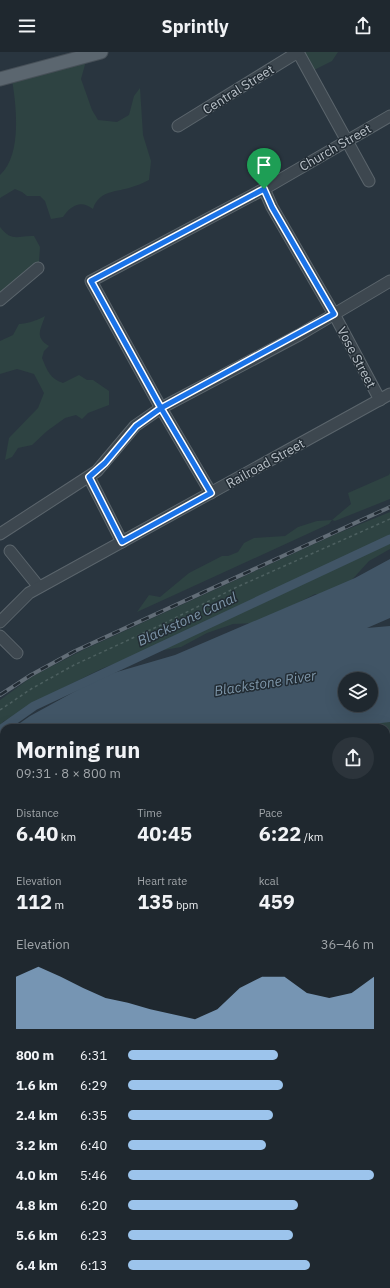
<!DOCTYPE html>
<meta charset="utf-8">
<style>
body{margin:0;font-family:"IBM Plex Sans",sans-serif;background:#2c343b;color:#f1f3f6;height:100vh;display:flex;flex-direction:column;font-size:15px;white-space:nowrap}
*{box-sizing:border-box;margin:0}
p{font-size:13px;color:#a1a6aa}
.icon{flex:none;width:22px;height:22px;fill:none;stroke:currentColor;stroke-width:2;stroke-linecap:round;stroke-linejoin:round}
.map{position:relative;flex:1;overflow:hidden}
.panel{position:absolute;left:0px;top:672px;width:390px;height:564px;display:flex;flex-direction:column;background:#1f282f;border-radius:12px 12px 0 0;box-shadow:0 4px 16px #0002,0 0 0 1px #3c444b}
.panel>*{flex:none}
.buttons{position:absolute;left:338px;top:620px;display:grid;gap:8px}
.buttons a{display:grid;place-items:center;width:40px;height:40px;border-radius:50%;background:#1f282f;box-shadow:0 4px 16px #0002,0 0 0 1px #3c444b;font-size:20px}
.pin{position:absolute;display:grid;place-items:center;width:34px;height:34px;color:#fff;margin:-41px -17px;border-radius:50% 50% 50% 0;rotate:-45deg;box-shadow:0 0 4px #0007}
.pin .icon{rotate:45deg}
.round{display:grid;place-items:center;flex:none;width:42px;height:42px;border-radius:21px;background:#2c343b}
.headline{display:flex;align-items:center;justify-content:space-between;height:68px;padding:0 16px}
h1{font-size:22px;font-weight:700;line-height:30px}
.stats{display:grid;grid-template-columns:repeat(3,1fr);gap:6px;height:68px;padding:4px 16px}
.stats div{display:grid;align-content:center}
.stats b{font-size:20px;font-weight:700}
.stats small{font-size:11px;font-weight:400}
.stats p{font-size:11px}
.chart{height:112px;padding:8px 16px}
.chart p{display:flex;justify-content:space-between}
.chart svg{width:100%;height:72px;margin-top:4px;fill:#9cc4ec;opacity:.7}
ul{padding:0 16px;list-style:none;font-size:13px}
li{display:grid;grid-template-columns:64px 48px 1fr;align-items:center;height:30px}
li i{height:10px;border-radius:5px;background:#9cc4ec}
header{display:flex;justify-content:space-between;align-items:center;height:52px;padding:0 16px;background:#1f282f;font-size:18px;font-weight:700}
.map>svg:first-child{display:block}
</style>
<header><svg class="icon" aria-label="menu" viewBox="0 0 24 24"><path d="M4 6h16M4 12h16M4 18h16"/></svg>Sprintly<svg class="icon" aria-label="share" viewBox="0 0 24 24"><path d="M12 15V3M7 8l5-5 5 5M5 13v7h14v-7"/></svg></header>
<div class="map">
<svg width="390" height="1236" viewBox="0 0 390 1236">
<rect width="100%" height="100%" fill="#29353f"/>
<!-- green -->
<g fill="#2e4342">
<polygon points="300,0 338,0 332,9 312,19"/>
<path d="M 88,2 L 81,27 L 92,58 L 98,68 L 117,70 L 129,63 L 134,44 L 140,36 L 143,83 L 151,109 L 149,128 C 143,131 136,134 129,136 C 114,140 99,139 93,157 C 81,147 70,154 63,165 L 51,167 L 45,149 L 40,144 L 27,144 L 22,140 L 15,137 L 0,146 L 0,123 C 23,102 16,50 11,22 Z"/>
<path d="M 0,175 C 12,191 19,183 34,184 L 40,195 L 39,210 L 20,229 L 0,244 Z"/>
<path d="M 45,264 C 41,277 34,285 49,294 L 44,299 L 42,306 C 47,318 50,327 63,331 L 79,323 L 87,328 L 93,328 L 109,339 L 109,353 L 88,361 L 82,367 L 76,363 L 65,366 L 47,379 L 32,393 L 18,396 L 12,405 L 5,408 L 9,386 L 38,356 L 44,341 L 34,322 L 17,317 L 0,322 L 0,289 L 13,283 L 19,272 C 27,272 38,268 45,264 Z"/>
<polygon points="390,421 390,447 335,469 332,468 329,472 137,560 149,543 160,545 189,521 222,504 228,504 238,500 244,491 254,486 285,484 298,475 317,469 332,468 351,452 348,441 389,423"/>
<polygon points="390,460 390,497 369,509 340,541 331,543 315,542 259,571 233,572 207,581 181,595 137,603 101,617 63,636 33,658 4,669 0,673 0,648 33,624 83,598 336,482"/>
<polygon points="390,665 390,760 386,758 386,676 363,676"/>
<polygon points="4,761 4,855 0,859 0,764"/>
<polygon points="390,849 390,907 386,911 386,851"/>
<polygon points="4,915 4,1042 0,1045 0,920"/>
<polygon points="4,1096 4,1232 320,1232 320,1236 0,1236 0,1097"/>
</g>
<!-- water -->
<g fill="#415566" fill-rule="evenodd">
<path d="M 390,507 L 390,566 L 367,576 L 390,574 L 390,670 L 338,676 L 13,676 L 30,664 L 103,624 L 175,603 L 355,526 ZM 345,627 L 371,627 L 371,653 L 345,653 Z"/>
<polygon points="4,683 4,774 0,777 0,686"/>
</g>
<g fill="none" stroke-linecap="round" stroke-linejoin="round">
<!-- canal -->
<polyline stroke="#415566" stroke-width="9" points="0,678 34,654 390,487"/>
<defs>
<g id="minor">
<polyline points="298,0 369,129"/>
<polyline points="178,74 298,0"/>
<polyline points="264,137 272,155 334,262 380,348"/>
<polyline points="0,248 38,216"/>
<polyline points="89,425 122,490"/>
<polyline points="211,441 161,356 91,229 264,137 390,64"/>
<polyline points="0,482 97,419 135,374 161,356 299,283 390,229"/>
<polyline points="10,499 39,535"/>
<polyline points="0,570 29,541 390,342"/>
<polyline points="0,584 17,601"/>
<polyline points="386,713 390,712"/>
<polyline points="0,964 4,958"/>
<polyline points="386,974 390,973"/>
<polyline points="378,1232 379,1236"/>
</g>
<polyline id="major" points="0,27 101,0"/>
</defs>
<!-- minor casing -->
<use href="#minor" stroke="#5b656c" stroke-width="13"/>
<!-- major casing -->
<use href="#major" stroke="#475058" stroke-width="15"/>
<!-- path -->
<g stroke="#4d6060" stroke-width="1.5" stroke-dasharray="3 3" stroke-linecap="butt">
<polyline points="0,658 31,637 74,613 161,573 237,535 390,467"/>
<polyline points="0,1170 4,1168"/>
<polyline points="41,1236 44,1232"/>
</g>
<!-- minor -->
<use href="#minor" stroke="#3d474f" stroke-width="11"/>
<!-- major -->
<use href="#major" stroke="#5b666f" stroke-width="13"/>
<defs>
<polyline id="rail" points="0,643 31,623 75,599 390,455"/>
</defs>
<!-- rail casing -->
<use href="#rail" stroke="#626d77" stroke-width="4"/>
<!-- rail -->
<use href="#rail" stroke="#222c34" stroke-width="2.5" stroke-dasharray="8" stroke-linecap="butt"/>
</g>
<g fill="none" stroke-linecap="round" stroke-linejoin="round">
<defs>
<polyline id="route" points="264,137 91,229 161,356 136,374 105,411 89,425 122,490 211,441 161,356 334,262 272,155 264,137"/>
</defs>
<!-- route casing -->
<use href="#route" stroke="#fff" stroke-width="8"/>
<!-- route -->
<use href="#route" stroke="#1a73e8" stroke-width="5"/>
</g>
<g text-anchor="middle" stroke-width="3" stroke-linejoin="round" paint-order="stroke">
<!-- street labels -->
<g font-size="13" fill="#bac2c9" stroke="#222c34">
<text transform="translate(238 37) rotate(-32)" y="5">Central Street</text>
<text transform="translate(335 95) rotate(-30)" y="5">Church Street</text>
<text transform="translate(357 305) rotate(62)" y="5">Vose Street</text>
<text transform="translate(265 411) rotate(-29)" y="5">Railroad Street</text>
</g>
<!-- water labels -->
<g font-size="14" font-style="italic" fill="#7e96a9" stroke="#222c34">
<text transform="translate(187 567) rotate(-25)" y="5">Blackstone Canal</text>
<text transform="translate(265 631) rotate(-9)" y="5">Blackstone River</text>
</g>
</g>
</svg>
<div class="buttons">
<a><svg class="icon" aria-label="layers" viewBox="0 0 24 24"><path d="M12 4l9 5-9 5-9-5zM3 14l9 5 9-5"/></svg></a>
</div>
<div class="pin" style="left:264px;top:137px;background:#1e9e55"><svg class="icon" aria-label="arrive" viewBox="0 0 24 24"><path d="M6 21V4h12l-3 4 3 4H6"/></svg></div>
<section class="panel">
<div class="headline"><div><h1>Morning run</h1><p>09:31 · 8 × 800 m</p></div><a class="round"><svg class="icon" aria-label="share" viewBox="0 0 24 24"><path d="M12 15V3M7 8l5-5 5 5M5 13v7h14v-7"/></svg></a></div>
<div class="stats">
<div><p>Distance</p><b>6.40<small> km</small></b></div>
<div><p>Time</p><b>40:45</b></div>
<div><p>Pace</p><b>6:22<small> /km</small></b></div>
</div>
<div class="stats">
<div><p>Elevation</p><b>112<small> m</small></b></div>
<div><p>Heart rate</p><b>135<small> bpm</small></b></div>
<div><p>kcal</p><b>459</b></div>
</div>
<div class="chart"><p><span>Elevation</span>36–46 m</p>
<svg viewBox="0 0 160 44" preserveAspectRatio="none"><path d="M0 44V12L10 6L20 12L30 19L40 25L50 28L60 32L70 35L80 38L90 32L100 19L110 12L120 12L130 22L140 25L150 22L160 12V44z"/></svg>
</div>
<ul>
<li><b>800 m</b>6:31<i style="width:61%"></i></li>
<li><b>1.6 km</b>6:29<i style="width:63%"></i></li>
<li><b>2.4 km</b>6:35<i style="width:59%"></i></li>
<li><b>3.2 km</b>6:40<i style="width:56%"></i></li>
<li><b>4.0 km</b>5:46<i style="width:100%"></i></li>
<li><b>4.8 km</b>6:20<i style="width:69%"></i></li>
<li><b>5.6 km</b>6:23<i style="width:67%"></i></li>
<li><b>6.4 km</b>6:13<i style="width:74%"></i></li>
</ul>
</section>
</div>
